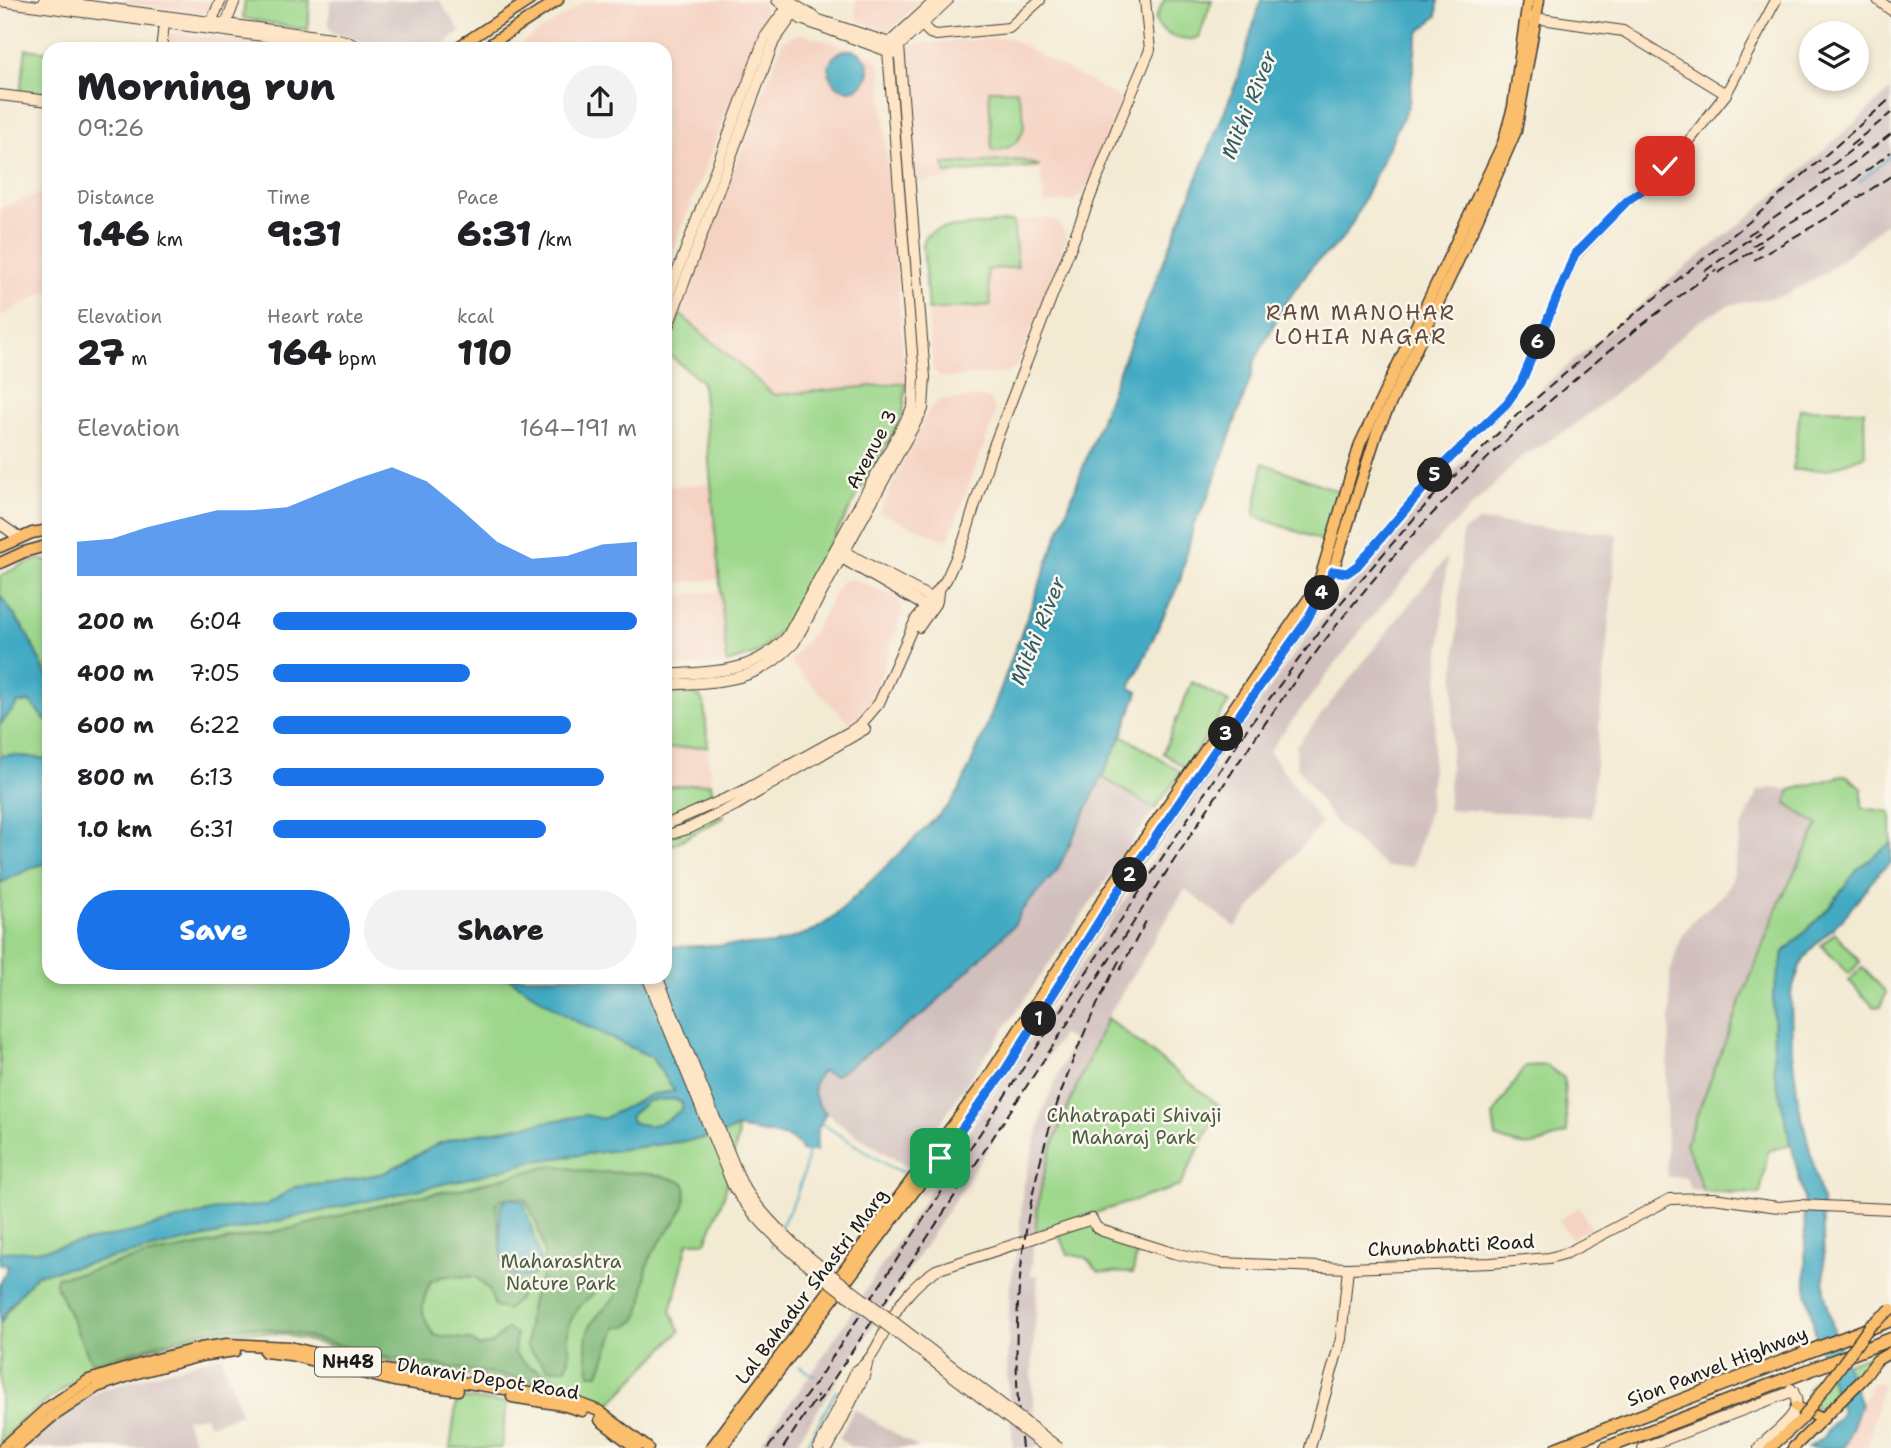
<!DOCTYPE html>
<meta charset="utf-8">
<style>
body{margin:0;font-family:"Shantell Sans",sans-serif;background:#f2f2f2;color:#202124;height:100vh;display:flex;flex-direction:column;font-size:26px;white-space:nowrap}
*{box-sizing:border-box;margin:0}
p{font-size:23px;color:#757577}
.icon{flex:none;width:38px;height:38px;fill:none;stroke:currentColor;stroke-width:2;stroke-linecap:round;stroke-linejoin:round}
.map{position:relative;flex:1;overflow:hidden}
.details{position:absolute;left:42px;top:42px;width:630px;height:942px;display:flex;flex-direction:column;background:#fff;border-radius:21px;box-shadow:0 4px 10px #0003}
.details>*{flex:none}
.controls{position:absolute;left:1799px;top:21px;display:grid;gap:14px}
.controls a{display:grid;place-items:center;width:70px;height:70px;border-radius:50%;background:#fff;box-shadow:0 4px 10px #0003;font-size:35px}
.pin{position:absolute;display:grid;place-items:center;width:60px;height:60px;color:#fff;margin:-30px;border-radius:14px;box-shadow:0 4px 10px #0006}
.km{position:absolute;width:35px;height:35px;margin:-18px;border-radius:50%;background:#222;color:#fff;font-size:19px;line-height:35px;text-align:center}
.round{display:grid;place-items:center;flex:none;width:74px;height:74px;border-radius:37px;background:#f2f2f2}
.head{display:flex;align-items:center;justify-content:space-between;height:119px;padding:0 35px}
h1{font-size:38px;font-weight:800;line-height:52px}
.figures{display:grid;grid-template-columns:repeat(3,1fr);gap:10px;height:119px;padding:7px 35px}
.figures div{display:grid;align-content:center}
.figures b{font-size:35px;font-weight:800}
.figures small{font-size:19px;font-weight:400}
.figures p{font-size:19px}
.chart{height:196px;padding:14px 35px}
.chart p{display:flex;justify-content:space-between}
.chart svg{width:100%;height:126px;margin-top:7px;fill:#1a73e8;opacity:.7}
.cta{display:flex;gap:14px;margin-top:auto;padding:14px 35px}
.cta a{flex:1;height:80px;border-radius:42px;background:#1a73e8;color:#fff;font-size:28px;font-weight:800;line-height:80px;text-align:center}
.cta a+a{background:#f2f2f2;color:#202124}
ul{padding:0 35px;list-style:none;font-size:23px}
li{display:grid;grid-template-columns:112px 84px 1fr;align-items:center;height:52px}
li i{height:18px;border-radius:9px;background:#1a73e8}
.map>svg:first-child{display:block}
</style>
<div class="map">
<svg width="1891" height="1448" viewBox="0 0 1891 1448">
<rect width="100%" height="100%" fill="#fbf7ec"/>
<filter id="ink" filterUnits="userSpaceOnUse"><feTurbulence type="fractalNoise" baseFrequency=".0143" numOctaves="2"/><feDisplacementMap in="SourceGraphic" scale="14" xChannelSelector="R" yChannelSelector="G"/><feConvolveMatrix kernelMatrix="1 2 1 2 8 2 1 2 1" color-interpolation-filters="sRGB"/></filter>
<filter id="wash" filterUnits="userSpaceOnUse"><feTurbulence type="fractalNoise" baseFrequency=".00686" numOctaves="4" result="noise"/><feDisplacementMap in="SourceGraphic" scale="28" xChannelSelector="R" yChannelSelector="G"/><feGaussianBlur stdDeviation="1.57" result="paint"/><feColorMatrix in="noise" values="0 0 0 0 0 0 0 0 0 0 0 0 0 0 0 0 0 1.4 0 .05"/><feComposite in="paint" operator="in"/></filter>
<g filter="url(#wash)">
<rect width="100%" height="100%" fill="#f3ead3"/>
<!-- built -->
<g fill="#f5d2c2">
<polygon points="103,0 214,0 208,14"/>
<polygon points="588,0 762,0 766,12 665,269 665,49 513,49"/>
<polygon points="857,0 922,0 891,29 886,31 859,21 855,14"/>
<polygon points="178,32 311,49 166,49 169,35"/>
<polygon points="804,34 873,56 880,64 906,383 774,395 680,314 783,41 793,36"/>
<polygon points="1007,37 1122,99 1086,189 1081,196 1072,201 1045,203 1040,169 952,175 952,179 917,182 905,66 906,52 909,47 915,44"/>
<polygon points="44,192 49,199 49,290 0,317 0,208"/>
<polygon points="1053,218 1061,225 1066,238 1020,359 1015,368 1006,373 947,378 938,375 932,367 928,310 991,305 987,270 1018,266 1013,221"/>
<polygon points="984,397 991,401 995,410 993,421 948,541 879,513 929,409 940,400"/>
<polygon points="711,483 720,579 665,584 665,487"/>
<polygon points="854,579 899,599 902,614 872,700 862,713 849,723 789,661 812,634 839,585 845,580"/>
<polygon points="721,591 727,663 665,668 665,596"/>
<polygon points="708,746 711,783 665,787 665,749"/>
<polygon points="1579,1207 1591,1227 1571,1239 1559,1220"/>
<polygon points="1873,1383 1883,1383 1867,1448 1844,1448 1861,1405"/>
</g>
<!-- industrial -->
<g fill="#d1bfbd">
<polygon points="330,0 439,0 461,32 437,49 371,49 357,40 333,33 329,26"/>
<polygon points="1891,90 1891,219 1824,274 1782,296 1728,305 1698,322 1609,398 1569,429 1523,456 1437,541 1366,624 1269,751 1321,824 1235,927 1185,889 1107,1018 1056,1138 1036,1211 1031,1275 1038,1275 1032,1374 1034,1416 1038,1448 1013,1448 1007,1373 1010,1285 1018,1249 1023,1188 1044,1108 1073,1040 1062,1035 793,1448 757,1448 816,1367 994,1093 1254,710 1306,638 1358,575 1413,511 1463,461 1552,379 1667,282 1756,211"/>
<polygon points="1478,521 1617,534 1591,817 1448,809 1462,533"/>
<polygon points="1447,557 1429,810 1413,866 1386,867 1337,825 1297,767 1296,746"/>
<polygon points="1102,777 1155,809 909,1168 853,1133 826,1113 815,1102 813,1088 815,1078 822,1070 835,1076 926,1012 1015,924 1021,911 1057,871"/>
<polygon points="1771,788 1790,790 1786,804 1818,825 1777,908 1686,1142 1703,1191 1690,1189 1686,1177 1667,1177 1666,1074 1670,1034 1670,974 1680,938 1694,919 1723,895 1732,879 1741,830 1758,791"/>
<polygon points="221,1355 241,1414 209,1425 205,1416 185,1419 197,1448 26,1448 59,1416 101,1390"/>
<polygon points="854,1409 919,1448 853,1448 839,1439"/>
</g>
<!-- green -->
<g fill="#9dd78b" stroke="#5c7a54" stroke-width="2">
<polygon points="245,0 310,0 308,30 243,18"/>
<path d="M 1164,0 L 1212,0 L 1199,37 C 1183,44 1162,35 1155,20 Z"/>
<polygon points="26,49 49,52 49,97 20,93"/>
<path d="M 989,90 L 1016,90 C 1027,116 1032,144 996,151 L 992,151 Z"/>
<polygon points="1021,160 1040,166 946,173 944,164"/>
<polygon points="1013,221 1018,267 987,270 991,305 928,310 923,245 926,236 937,229"/>
<polygon points="680,314 774,395 906,383 904,406 901,418 784,626 759,653 727,663 702,382 667,353"/>
<polygon points="1800,409 1864,410 1865,455 1827,470 1793,470"/>
<polygon points="1263,463 1338,491 1323,541 1254,516"/>
<polygon points="39,559 49,562 49,680 26,632 0,595 0,576 22,565"/>
<polygon points="1192,682 1229,702 1185,768 1163,753"/>
<polygon points="690,693 700,697 704,704 708,746 665,749 665,695"/>
<polygon points="30,702 49,724 49,759 0,756 0,725 18,703"/>
<polygon points="1122,735 1181,772 1155,809 1102,777"/>
<polygon points="1846,775 1862,788 1862,808 1891,812 1891,843 1858,869 1826,911 1784,952 1773,994 1774,1070 1791,1144 1768,1151 1760,1194 1703,1191 1686,1143 1777,908 1818,825 1786,804 1790,790"/>
<polygon points="711,783 712,791 724,817 665,849 665,787"/>
<polygon points="49,863 49,976 507,977 571,1019 651,1057 675,1091 650,1095 603,1119 586,1115 461,1137 440,1143 384,1173 332,1183 295,1187 265,1206 223,1208 132,1232 36,1251 0,1252 0,883 36,866"/>
<polygon points="1835,933 1860,962 1849,974 1821,945"/>
<polygon points="1862,967 1886,992 1881,1006 1874,1007 1849,981"/>
<path d="M 1107,1018 L 1220,1106 L 1180,1186 L 1036,1232 C 1036,1162 1080,1082 1107,1018 Z"/>
<path d="M 1546,1065 L 1564,1078 L 1567,1133 C 1535,1146 1528,1151 1496,1137 L 1493,1116 L 1523,1069 L 1527,1066 Z"/>
<path d="M 673,1099 L 682,1103 L 682,1109 C 667,1122 652,1130 632,1122 L 630,1116 L 648,1101 Z"/>
<polygon points="737,1128 738,1137 724,1196 706,1242 688,1242 671,1311 680,1331 610,1404 578,1391 402,1365 282,1334 248,1331 206,1335 149,1349 94,1367 21,1420 0,1444 0,1324 16,1299 35,1275 474,1177 534,1161 716,1137"/>
<polygon points="1090,1222 1138,1246 1133,1273 1099,1272 1086,1258 1068,1254 1058,1234"/>
<path d="M 1869,1355 L 1873,1357 L 1856,1380 L 1825,1409 L 1821,1411 L 1810,1404 C 1795,1375 1849,1364 1869,1355 Z"/>
<polygon points="457,1398 507,1403 501,1448 450,1448"/>
</g>
<!-- forest -->
<path fill="#7eb877" stroke="#4d6a4a" stroke-width="2" d="M 554,1165 C 567,1168 580,1171 593,1172 C 623,1173 657,1170 685,1184 C 691,1217 661,1232 649,1261 C 643,1277 646,1298 639,1315 C 635,1325 626,1326 616,1328 L 599,1374 L 590,1374 C 581,1331 586,1326 616,1297 L 616,1288 L 607,1283 C 592,1294 571,1310 568,1330 C 566,1345 573,1351 566,1368 L 548,1369 L 527,1347 C 527,1329 528,1314 533,1297 C 536,1290 540,1284 542,1277 C 549,1252 537,1219 524,1198 L 504,1198 L 496,1204 L 503,1269 L 520,1284 L 520,1298 L 507,1310 L 495,1307 L 489,1290 L 476,1277 L 444,1276 L 431,1281 C 420,1305 419,1313 434,1335 L 471,1340 L 479,1347 L 491,1344 L 507,1329 L 516,1334 L 514,1353 L 528,1366 L 559,1379 L 558,1384 L 388,1358 L 297,1334 L 250,1326 L 203,1331 L 96,1362 L 90,1360 L 55,1283 L 57,1277 L 81,1273 L 144,1256 L 293,1228 L 408,1198 L 460,1189 Z"/>
<!-- water -->
<g fill="#43aac3" stroke="#306370" stroke-width="2" fill-rule="evenodd">
<path d="M 1261,0 L 1438,0 L 1437,16 L 1420,31 L 1416,43 L 1409,104 L 1353,222 L 1340,242 L 1312,266 L 1285,304 L 1254,362 L 1252,374 L 1209,495 L 1194,524 L 1180,581 L 1130,688 L 1138,692 L 1122,735 L 1057,871 L 1021,911 L 1015,924 L 926,1012 L 835,1076 L 822,1071 C 808,1086 813,1100 826,1113 L 818,1129 L 816,1151 L 801,1151 L 799,1145 L 788,1137 L 737,1128 L 716,1137 L 534,1161 L 474,1177 L 36,1275 L 9,1307 L 0,1324 L 0,1285 L 8,1266 L 0,1264 L 0,1252 L 36,1251 L 132,1232 L 223,1208 L 265,1206 L 295,1187 L 332,1183 L 384,1173 L 440,1143 L 461,1137 L 586,1115 L 603,1119 L 650,1095 L 675,1091 L 651,1057 L 571,1019 L 507,977 L 665,976 L 665,947 L 775,944 L 813,931 L 834,917 L 948,806 L 959,791 L 983,736 L 1117,376 L 1236,83 ZM 673,1099 L 682,1103 L 682,1109 C 667,1122 652,1130 632,1122 L 630,1116 L 648,1101 Z"/>
<circle cx="849" cy="70" r="20"/>
<polygon points="0,595 26,632 49,680 49,724 30,702 18,703 0,725"/>
<polygon points="9,755 49,759 49,863 36,866 0,883 0,756"/>
<polygon points="1891,843 1891,863 1880,871 1844,917 1811,949 1800,966 1791,994 1792,1053 1799,1105 1822,1200 1825,1295 1835,1335 1861,1405 1844,1448 1808,1448 1822,1438 1842,1412 1817,1342 1806,1287 1804,1199 1774,1070 1773,994 1784,952 1826,911 1858,869"/>
<path d="M 507,1199 L 517,1199 L 524,1203 C 527,1213 540,1256 540,1262 C 537,1284 512,1281 505,1264 C 498,1248 501,1226 500,1208 L 503,1202 Z"/>
</g>
<g fill="none" stroke-linecap="round" stroke-linejoin="round">
<!-- stream -->
<g stroke="#43aac3" stroke-width="2">
<polyline points="1859,182 1891,156"/>
<polyline points="819,1122 890,1167 911,1175"/>
<polyline points="926,1182 935,1185"/>
<path d="M 781,1226 C 795,1201 805,1178 808,1149"/>
<polyline points="771,1246 774,1240"/>
<polyline points="799,1366 815,1376"/>
<polyline points="805,1448 836,1391"/>
</g>
</g>
</g>
<g filter="url(#ink)">
<g fill="none" stroke-linecap="round" stroke-linejoin="round">
<defs>
<g id="secondary">
<polyline points="44,0 332,38 346,41 361,49"/>
<polyline points="777,0 801,19 893,53"/>
<polyline points="1878,0 1891,10"/>
<polyline points="0,1 331,45 347,49"/>
<polyline points="1528,17 1623,31 1726,94"/>
<polyline points="211,22 221,0"/>
<polyline points="226,24 235,0"/>
<polyline points="921,24 930,33 936,35 1009,28 1040,0"/>
<polyline points="899,46 948,0"/>
<polyline points="161,49 165,16"/>
<polyline points="0,95 49,101"/>
<polyline points="665,305 765,37 781,15 792,5"/>
<polyline points="665,334 774,41 798,8"/>
<polyline points="0,524 20,538"/>
<polyline points="841,550 935,600"/>
<polyline points="838,556 928,608"/>
<polyline points="1328,569 1347,573 1357,566 1446,462 1507,403 1521,383 1575,255 1628,200 1645,188 1689,141 1726,94 1776,0"/>
<polyline points="919,627 937,601 938,592"/>
<path d="M 665,675 C 714,671 751,675 787,637 L 913,407 L 914,377 L 888,51 L 889,43 L 936,0"/>
<path d="M 665,685 C 718,681 755,685 794,643 L 923,409 L 925,377 L 899,46 L 819,20 L 787,0"/>
<polyline points="665,825 741,792 851,731 862,723 879,703 916,619 946,580 964,540 990,456 1118,125 1150,50 1145,0"/>
<polyline points="665,836 690,828 736,805 865,729"/>
<path d="M 819,1448 L 856,1371 C 872,1361 879,1342 888,1325 C 900,1302 913,1285 936,1270 L 1092,1219 L 1096,1227 L 1103,1231 L 1173,1253 L 1220,1263 L 1348,1268 L 1491,1263 L 1549,1258 L 1567,1253 L 1670,1199 L 1713,1198 L 1778,1207 L 1799,1205 L 1891,1209"/>
<polyline points="828,1448 864,1376 867,1364"/>
<polyline points="1310,1448 1341,1339 1348,1268"/>
<polyline points="1643,1448 1793,1391"/>
<path d="M 1759,1448 C 1771,1432 1811,1413 1791,1389"/>
</g>
<g id="primary">
<polyline points="455,49 530,0"/>
<polyline points="483,49 558,0"/>
<polyline points="0,547 32,533 49,530"/>
<polyline points="0,563 24,552 49,545"/>
<polyline points="265,1352 290,1355 394,1381 458,1390"/>
<polyline points="512,1397 562,1405 582,1411"/>
<polyline points="1796,1407 1823,1419"/>
<polyline points="600,1420 636,1448"/>
<polyline points="3,1448 46,1409 89,1380 157,1359 200,1348 227,1344 290,1347 385,1370 568,1399 599,1411 648,1448"/>
<polyline points="16,1448 52,1417 97,1387 137,1373 201,1356 235,1351"/>
<polyline points="711,1448 985,1082 1104,898 1318,585 1360,444 1503,143 1513,107 1528,0"/>
<polyline points="721,1448 1004,1072 1111,903 1242,711 1306,622 1333,571 1377,432 1475,225 1516,131 1539,0"/>
<polyline points="1770,1448 1802,1419"/>
<polyline points="1793,1448 1863,1379 1877,1360 1891,1352"/>
</g>
<g id="highway">
<polyline points="1557,1448 1891,1320"/>
<polyline points="1606,1448 1891,1339"/>
</g>
</defs>
<!-- secondary casing -->
<use href="#secondary" stroke="#3c3b37" stroke-width="12"/>
<!-- primary casing -->
<use href="#primary" stroke="#3c3b37" stroke-width="13"/>
<!-- highway casing -->
<use href="#highway" stroke="#3c3b37" stroke-width="15"/>
<!-- secondary -->
<use href="#secondary" stroke="#fde5c5" stroke-width="10"/>
<!-- primary -->
<use href="#primary" stroke="#fabe6d" stroke-width="10"/>
<!-- highway -->
<use href="#highway" stroke="#fabe6d" stroke-width="12"/>
<!-- rail -->
<g stroke="#1c1c1c" stroke-width="2" stroke-dasharray="10 5" stroke-linecap="butt">
<polyline points="1850,146 1891,113"/>
<polyline points="1820,175 1861,142"/>
<polyline points="1748,235 1853,163 1891,134"/>
<polyline points="1752,246 1832,197 1891,152"/>
<polyline points="1754,260 1829,217 1891,176"/>
<polyline points="1705,271 1759,232"/>
<polyline points="1718,273 1762,245"/>
<polyline points="1120,970 1146,921"/>
<path d="M 817,1404 C 925,1242 1032,1078 1139,914 C 1206,812 1271,708 1347,612 C 1451,481 1581,366 1717,269"/>
<polyline points="768,1448 816,1382 1247,729 1339,605 1431,499 1519,413 1630,318 1749,222 1891,98"/>
<polyline points="783,1448 818,1395"/>
<path d="M 1022,1448 C 1002,1271 1037,1115 1120,959"/>
</g>
<defs>
<g id="secondary-bridge">
<path d="M 647,976 L 733,1186 C 767,1239 823,1277 873,1315 C 931,1359 989,1404 1047,1448"/>
<path d="M 657,976 L 741,1182 C 774,1237 831,1274 881,1312 C 940,1357 1000,1403 1059,1448"/>
</g>
<polyline id="primary-bridge" points="1802,1419 1870,1326 1891,1309"/>
</defs>
<!-- secondary-bridge casing -->
<use href="#secondary-bridge" stroke="#3c3b37" stroke-width="12" stroke-linecap="butt"/>
<!-- primary-bridge casing -->
<use href="#primary-bridge" stroke="#3c3b37" stroke-width="13" stroke-linecap="butt"/>
<!-- secondary-bridge -->
<use href="#secondary-bridge" stroke="#fde5c5" stroke-width="10"/>
<!-- primary-bridge -->
<use href="#primary-bridge" stroke="#fabe6d" stroke-width="10"/>
</g>
</g>
<g fill="none" stroke-linecap="round" stroke-linejoin="round" filter="url(#ink)">
<defs>
<polyline id="route" points="940,1158 1004,1072 1111,902 1242,711 1306,622 1333,571 1347,573 1357,566 1446,462 1507,403 1521,383 1575,254 1628,200 1645,188 1665,166"/>
</defs>
<!-- route casing -->
<use href="#route" stroke="#fff" stroke-width="14"/>
<!-- route -->
<use href="#route" stroke="#1a73e8" stroke-width="9"/>
</g>
<g text-anchor="middle" stroke-width="5" stroke-linejoin="round" paint-order="stroke">
<!-- shield labels -->
<rect fill="#fbf7ec" stroke="#5f5e5a" stroke-width="2" x="315" y="1347.5" width="66" height="29" rx="5"/>
<g font-size="18" font-weight="bold" fill="#1c1c1c">
<text x="348" y="1368">NH48</text>
</g>
<!-- street labels -->
<g font-size="19" fill="#1c1c1c" stroke="#fbf7ec">
<text transform="translate(871 449) rotate(-62)" y="7">Avenue 3</text>
<text transform="translate(1451 1245) rotate(-3)" y="7">Chunabhatti Road</text>
<text transform="translate(811 1286) rotate(-53)" y="7">Lal Bahadur Shastri Marg</text>
<text transform="translate(1717 1366) rotate(-21)" y="7">Sion Panvel Highway</text>
<text transform="translate(488 1378) rotate(9)" y="7">Dharavi Depot Road</text>
</g>
<!-- park labels -->
<g font-size="19" fill="#495d43" stroke="#fbf7ec">
<text x="1134" y="1122">Chhatrapati Shivaji<tspan x="1134" dy="22">Maharaj Park</tspan></text>
<text x="561" y="1268">Maharashtra<tspan x="561" dy="22">Nature Park</tspan></text>
</g>
<!-- water labels -->
<g font-size="21" font-style="italic" fill="#2e5c67" stroke="#fbf7ec">
<text transform="translate(1249 105) rotate(-68)" y="7">Mithi River</text>
<text transform="translate(1038 631) rotate(-68)" y="7">Mithi River</text>
</g>
<!-- neighbourhood labels -->
<g font-size="21" letter-spacing="2" fill="#624a3f" stroke="#fbf7ec">
<text x="1361" y="320">RAM MANOHAR<tspan x="1361" dy="24">LOHIA NAGAR</tspan></text>
</g>
</g>
</svg>
<div class="controls">
<a><svg class="icon" aria-label="layers" viewBox="0 0 24 24"><path d="M12 4l9 5-9 5-9-5zM3 14l9 5 9-5"/></svg></a>
</div>
<div class="pin" style="left:940px;top:1158px;background:#1e9e55"><svg class="icon" aria-label="arrive" viewBox="0 0 24 24"><path d="M6 21V4h12l-3 4 3 4H6"/></svg></div>
<div class="pin" style="left:1665px;top:166px;background:#d93025"><svg class="icon" aria-label="check" viewBox="0 0 24 24"><path d="M5 12l5 5 9-10"/></svg></div>
<b class="km" style="left:1039px;top:1019px">1</b>
<b class="km" style="left:1130px;top:875px">2</b>
<b class="km" style="left:1226px;top:734px">3</b>
<b class="km" style="left:1322px;top:593px">4</b>
<b class="km" style="left:1435px;top:475px">5</b>
<b class="km" style="left:1538px;top:342px">6</b>
<section class="details">
<div class="head"><div><h1>Morning run</h1><p>09:26</p></div><a class="round"><svg class="icon" aria-label="share" viewBox="0 0 24 24"><path d="M12 15V3M7 8l5-5 5 5M5 13v7h14v-7"/></svg></a></div>
<div class="figures">
<div><p>Distance</p><b>1.46<small> km</small></b></div>
<div><p>Time</p><b>9:31</b></div>
<div><p>Pace</p><b>6:31<small> /km</small></b></div>
</div>
<div class="figures">
<div><p>Elevation</p><b>27<small> m</small></b></div>
<div><p>Heart rate</p><b>164<small> bpm</small></b></div>
<div><p>kcal</p><b>110</b></div>
</div>
<div class="chart"><p><span>Elevation</span>164–191 m</p>
<svg viewBox="0 0 160 44" preserveAspectRatio="none"><path d="M0 44V32L10 31L20 27L30 24L40 21L50 21L60 20L70 15L80 10L90 6L100 11L110 21L120 32L130 38L140 37L150 33L160 32V44z"/></svg>
</div>
<ul>
<li><b>200 m</b>6:04<i style="width:100%"></i></li>
<li><b>400 m</b>7:05<i style="width:54%"></i></li>
<li><b>600 m</b>6:22<i style="width:82%"></i></li>
<li><b>800 m</b>6:13<i style="width:91%"></i></li>
<li><b>1.0 km</b>6:31<i style="width:75%"></i></li>
</ul>
<div class="cta"><a>Save</a><a>Share</a></div>
</section>
</div>
